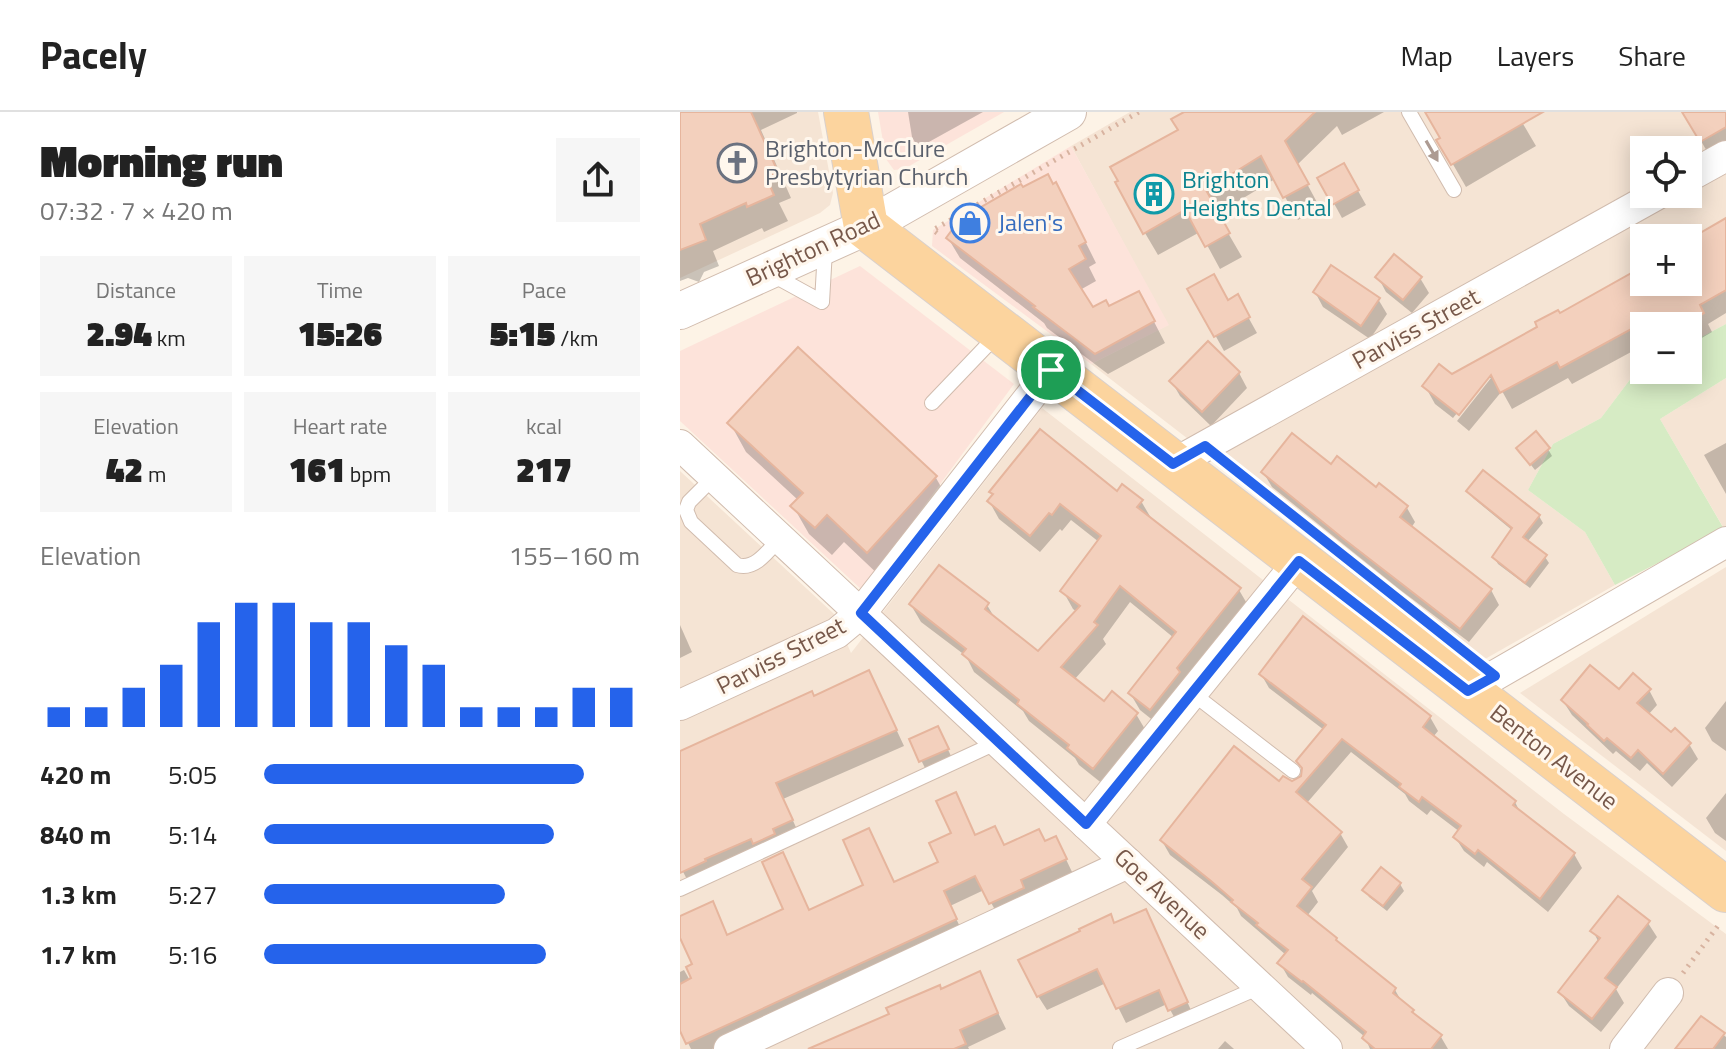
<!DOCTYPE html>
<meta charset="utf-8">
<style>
body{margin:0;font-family:"Titillium Web",sans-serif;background:#f6f6f6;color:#222;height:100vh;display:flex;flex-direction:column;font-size:30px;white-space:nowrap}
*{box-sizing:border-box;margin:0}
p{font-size:26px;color:#767676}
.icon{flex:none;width:44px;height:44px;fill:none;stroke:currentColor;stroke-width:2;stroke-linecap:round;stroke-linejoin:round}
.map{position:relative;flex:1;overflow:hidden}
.details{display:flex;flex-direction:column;background:#fff;width:680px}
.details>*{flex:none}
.tools{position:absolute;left:950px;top:24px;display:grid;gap:16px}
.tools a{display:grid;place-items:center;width:72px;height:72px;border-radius:0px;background:#fff;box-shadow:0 4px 20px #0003;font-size:40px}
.pin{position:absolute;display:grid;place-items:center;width:68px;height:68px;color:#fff;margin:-34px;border:4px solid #fff;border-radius:50%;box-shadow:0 2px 8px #0007}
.round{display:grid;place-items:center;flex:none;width:84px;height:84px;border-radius:0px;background:#f6f6f6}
.summary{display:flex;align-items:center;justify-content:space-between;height:136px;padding:0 40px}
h1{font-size:44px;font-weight:800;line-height:60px}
.figures{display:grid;grid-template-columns:repeat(3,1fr);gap:12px;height:136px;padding:8px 40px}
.figures div{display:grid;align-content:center;border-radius:0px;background:#f6f6f6;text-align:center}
.figures b{font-size:34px;font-weight:800}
.figures small{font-size:22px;font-weight:400}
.figures p{font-size:22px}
.chart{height:224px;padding:16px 40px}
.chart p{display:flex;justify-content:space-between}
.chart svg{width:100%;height:144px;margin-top:8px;stroke:#2563eb;stroke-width:6}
ul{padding:0 40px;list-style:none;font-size:26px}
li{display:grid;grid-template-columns:128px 96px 1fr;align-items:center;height:60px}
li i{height:20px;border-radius:10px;background:#2563eb}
header{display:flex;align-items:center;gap:48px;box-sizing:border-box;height:112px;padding:0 40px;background:#fff;border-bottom:2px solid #e0e0e0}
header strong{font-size:38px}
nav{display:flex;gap:44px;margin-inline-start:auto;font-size:28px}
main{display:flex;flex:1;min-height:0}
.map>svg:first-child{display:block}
</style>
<header>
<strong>Pacely</strong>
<nav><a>Map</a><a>Layers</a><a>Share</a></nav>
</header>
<main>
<section class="details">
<div class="summary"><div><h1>Morning run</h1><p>07:32 · 7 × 420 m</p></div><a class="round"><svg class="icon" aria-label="share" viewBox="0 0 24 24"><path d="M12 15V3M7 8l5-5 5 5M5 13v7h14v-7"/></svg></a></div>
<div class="figures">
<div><p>Distance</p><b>2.94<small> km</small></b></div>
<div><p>Time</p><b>15:26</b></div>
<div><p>Pace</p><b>5:15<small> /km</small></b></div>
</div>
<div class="figures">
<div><p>Elevation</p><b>42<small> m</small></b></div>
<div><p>Heart rate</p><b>161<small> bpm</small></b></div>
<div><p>kcal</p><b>217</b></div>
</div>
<div class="chart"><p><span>Elevation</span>155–160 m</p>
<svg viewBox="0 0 160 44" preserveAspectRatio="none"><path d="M5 44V38M15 44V38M25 44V32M35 44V25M45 44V12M55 44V6M65 44V6M75 44V12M85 44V12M95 44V19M105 44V25M115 44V38M125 44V38M135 44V38M145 44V32M155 44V32"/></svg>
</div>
<ul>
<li><b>420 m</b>5:05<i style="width:85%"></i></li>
<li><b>840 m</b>5:14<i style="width:77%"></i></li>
<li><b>1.3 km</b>5:27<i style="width:64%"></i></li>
<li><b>1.7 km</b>5:16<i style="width:75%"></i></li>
</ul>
</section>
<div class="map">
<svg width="1046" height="937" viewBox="0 0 1046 937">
<rect width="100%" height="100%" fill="#fdf3e6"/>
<!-- residential -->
<g fill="#f5e4d4" fill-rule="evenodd">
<polygon points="0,0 138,0 153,81 150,93 140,101 0,166"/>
<path d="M 450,0 L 1046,0 L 1046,212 L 1008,232 L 1008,214 L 964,214 L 964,254 L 958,257 L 921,306 L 873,332 L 848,378 L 905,420 L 935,473 L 798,551 L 411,252 L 488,213 L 391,34 ZM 964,38 L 1008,38 L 1008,82 L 964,82 ZM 964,126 L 1008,126 L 1008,170 L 964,170 Z"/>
<polygon points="1046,266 1046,420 980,307"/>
<polygon points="362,296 884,702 1046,822 1046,937 0,937 0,359 154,502 171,541"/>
<polygon points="1046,455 1046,739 840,581"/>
</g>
<!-- commercial -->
<g fill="#fde3da">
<polygon points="198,0 324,0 224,57 214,58 206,47"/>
<polygon points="391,34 489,213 411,252 252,134 253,118"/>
<polygon points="180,154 334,272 182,478 0,309 0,239"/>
</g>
<!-- green -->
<polygon fill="#d6ebc4" points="1046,212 1046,266 980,307 1044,417 935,473 905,420 848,378 873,332 921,306 958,257 964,254 964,258 1008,258 1008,232"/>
<!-- shadow -->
<g fill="#0003">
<polygon points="12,0 117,0 117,1 81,18 111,86 99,91 108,109 84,120 82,116 33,139 39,154 24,160 19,170 8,166 0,169 0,47"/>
<polygon points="228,0 303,0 238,36 232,25"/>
<polygon points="508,0 704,0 662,23 657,14 617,53 640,96 618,108 595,67 537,102 562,145 540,157 520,120 478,143 465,121"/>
<polygon points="748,0 836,0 856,34 786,75 759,28 763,27"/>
<polygon points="1004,0 1046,0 1046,53 1038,58"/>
<polygon points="664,54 686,93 662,106 640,66"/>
<polygon points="387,93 416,151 409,155 416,169 400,178 412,198 429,197 470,202 485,231 428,262 367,216 364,211 280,146 268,126"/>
<polygon points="1046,109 1046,201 1028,212 1032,220 1008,234 1008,214 964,214 964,233 892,272 888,266 832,297 822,279 789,319 777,309 811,266 806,266 773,306 755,292 745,274 772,264 964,156 964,170 1008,170 1008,130"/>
<polygon points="698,165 740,166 749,181 732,201 706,180"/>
<polygon points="510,178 547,191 557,185 577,221 544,239"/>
<polygon points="635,180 698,187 707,202 690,227 643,195"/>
<polygon points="118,237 256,366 272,394 204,468 164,430 152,443 129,422 113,394 118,388 66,340 50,311"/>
<polygon points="559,261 567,276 531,314 500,284 492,270"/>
<polygon points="1046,331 1046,382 1024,343"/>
<polygon points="868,337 872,344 855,358 843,343"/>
<polygon points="651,355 696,378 699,374 727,396 735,410 731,416 811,478 819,493 789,530 719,477 592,375 583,360"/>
<polygon points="789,379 859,404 863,411 847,430 865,445 869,451 850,476 818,452 814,445 833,419 793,386"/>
<polygon points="312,380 437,382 461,389 471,406 559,478 569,495 480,614 460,598 450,581 494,526 450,490 423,527 426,532 394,568 424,592 456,602 466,619 424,673 399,653 395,646 349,609 343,599 294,560 286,544 241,510 231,493 307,493 316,508 359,542 397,500 393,497 383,479 419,430 391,408 382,419 380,417 360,440 319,407 309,389 314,384"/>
<polygon points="0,513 12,540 0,546"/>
<polygon points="581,562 750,605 758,619 753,625 835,690 841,702 894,742 902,756 868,800 807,750 804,755 784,739 775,725 780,720 751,698 747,703 729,689 725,682 671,640 626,692 660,721 668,735 632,779 638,790 627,804 656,827 660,834 715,878 722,890 733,899 737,907 761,925 768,937 690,937 685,925 632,881 631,883 608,865 600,851 606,843 561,804 557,796 542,783 490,743 482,729 599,672 612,671 623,666 644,618 589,576"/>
<polygon points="197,576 224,634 103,687 120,724 100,733 102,738 84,746 81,741 11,775 0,754 0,640 133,586"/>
<polygon points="969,578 977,593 968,603 991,623 1009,632 1018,647 992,675 967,651 960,659 936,639 933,642 892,603 883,589 939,580"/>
<polygon points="1046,589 1046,639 1032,629 1025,616"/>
<polygon points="261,623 271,644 245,656 231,628"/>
<polygon points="1046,681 1046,729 1035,721 1026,706"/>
<polygon points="296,725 325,735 365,731 383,741 393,762 319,805 304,778 270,794 283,821 32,937 11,937 0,915 0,860 4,858 20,886 105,798 102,743 130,800 215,772 261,751"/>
<polygon points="720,772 724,779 707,799 689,785 685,778"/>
<polygon points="968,811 977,825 936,877 944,891 921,920 889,894 880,880 919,831 913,819"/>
<polygon points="473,813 514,905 498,912 487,892 446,911 426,871 367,898 358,884"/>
<polygon points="299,862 326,917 288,935 289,937 139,937"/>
<polygon points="1022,906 1046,925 1046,937 998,937"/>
<polygon points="545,929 554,937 538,937"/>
</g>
<!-- building -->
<g fill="#f3d0bd" stroke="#e6b59d" stroke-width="2">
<polygon points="0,0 71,0 98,60 86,65 94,83 67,95 66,91 20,112 26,128 0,138"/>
<polygon points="504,0 635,0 605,29 629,72 603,86 581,44 526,78 550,121 525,135 505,98 463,122 435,70 438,69 430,55 498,18 491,7"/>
<polygon points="745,0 863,0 771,53 756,28 760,26"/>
<polygon points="1002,0 1046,0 1046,15 1020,30"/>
<polygon points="664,51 679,78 652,93 637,66"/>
<polygon points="368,62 373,72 376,70 406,130 399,134 406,147 389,157 413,195 426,188 429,194 459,179 475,209 415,242 353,195 355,194 266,126 283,103 292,97 294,99 341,72 343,75"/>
<polygon points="1046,106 1046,178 1020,193 1024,201 1002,214 981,214 975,204 880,256 877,250 820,281 811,263 779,303 742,274 759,252 772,262 857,215 855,210 878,198 880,201 964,154 964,170 1008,170 1008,128"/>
<polygon points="714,142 742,165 723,188 695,165"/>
<polygon points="651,153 700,186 681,214 633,180"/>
<polygon points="534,162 548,188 558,182 570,205 534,225 507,177"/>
<polygon points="528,229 560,260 522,300 489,269"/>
<polygon points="118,235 257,364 187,441 147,403 135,416 110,394 123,381 47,311"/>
<polygon points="360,317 437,379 442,372 463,388 457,395 561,476 497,556 500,560 470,598 448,581 496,520 440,474 414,510 418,513 381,555 424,589 432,579 458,601 413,657 387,636 389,633 337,592 339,588 282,542 286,537 229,492 259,453 309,491 305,497 358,539 400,494 380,479 421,424 380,392 372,403 369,401 350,424 307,389 313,382 309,380"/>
<polygon points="856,319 870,336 850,353 836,336"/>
<polygon points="612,321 651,352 657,344 696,375 699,371 728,394 720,405 812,477 780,517 665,428 581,360"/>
<polygon points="803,358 860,403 843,425 867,443 845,471 812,445 832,416 786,379"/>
<polygon points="623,504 751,604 743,615 836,689 833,693 895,741 860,787 798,738 795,742 773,725 781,714 742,685 739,690 719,675 721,672 662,627 616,680 662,720 622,767 632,775 617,794 657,826 656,828 716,876 713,881 734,898 732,900 762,923 751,937 695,937 682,926 686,920 623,869 622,870 597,851 608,838 576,813 578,811 551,790 553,788 531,769 480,728 554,634 599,669 603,664 612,669 621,664 622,656 616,649 646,613 579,562"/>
<polygon points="910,553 939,577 953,561 971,577 957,591 991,620 995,616 1011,631 983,662 958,638 951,646 927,626 924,629 907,613 908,612 881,588"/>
<polygon points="189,558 217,618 96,671 113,708 93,717 95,722 73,732 71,727 25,747 26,749 0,761 0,639 132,579 134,584"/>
<polygon points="258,614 269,637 239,650 229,627"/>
<polygon points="276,680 295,723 315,714 324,733 359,717 365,729 376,724 387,747 341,768 344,776 309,792 295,764 264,779 277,807 6,932 0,919 0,872 11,866 6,855 12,852 0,826 0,804 33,789 47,823 103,797 82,750 103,740 129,798 183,773 163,728 189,716 214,770 234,761 258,750 249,731 271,721 256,689"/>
<polygon points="701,755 721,771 703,794 682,778"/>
<polygon points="938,784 970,809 925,866 937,875 912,907 878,880 920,826 910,819"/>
<polygon points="466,797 508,890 488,899 479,878 436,897 417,857 357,885 338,848 400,819 399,817 431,802 434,811"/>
<polygon points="300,859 318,901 280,918 286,932 274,937 128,937 209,902 206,896 260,873 261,877"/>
<polygon points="1021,904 1045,921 1033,937 995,937"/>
</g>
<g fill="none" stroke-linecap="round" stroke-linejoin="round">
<defs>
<g id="service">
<polyline points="729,0 774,78"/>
<polyline points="91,162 142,190 145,138"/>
<polyline points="252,291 318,222"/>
<path d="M 34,365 L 9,390 L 6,398 L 11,410 L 57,453 C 75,459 89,438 100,426"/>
<polyline points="512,581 613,659"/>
<polyline points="0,777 318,630"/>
<polyline points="440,936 580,875"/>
</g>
<g id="minor">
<polyline points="1008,65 1046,44"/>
<polyline points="0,333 647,937"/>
<polyline points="493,352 978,82"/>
<polyline points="788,579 1046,430"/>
<polyline points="0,593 157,521 181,501 371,258"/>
<polyline points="406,712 619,449"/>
<polyline points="49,937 448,751"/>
<polyline points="945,937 988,881"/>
</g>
<polyline id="tertiary" points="0,199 186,115 388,0"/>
<polyline id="primary" points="166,0 186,115 1046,778"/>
</defs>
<!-- service casing -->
<use href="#service" stroke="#d1bcae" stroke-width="16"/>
<!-- minor casing -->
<use href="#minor" stroke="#d1bcae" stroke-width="32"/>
<!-- tertiary casing -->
<use href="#tertiary" stroke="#d1bcae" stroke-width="38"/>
<!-- primary casing -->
<use href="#primary" stroke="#d9d0cc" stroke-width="46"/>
<!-- path -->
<g stroke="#d8b3a0" stroke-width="5" stroke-dasharray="2 6" stroke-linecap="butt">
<polyline points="257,121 253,118 459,0"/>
<polyline points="1003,861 1040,811"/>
</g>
<!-- service -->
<use href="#service" stroke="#fff" stroke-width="14"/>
<!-- minor -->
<use href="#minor" stroke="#fff" stroke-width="30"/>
<!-- tertiary -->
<use href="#tertiary" stroke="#fff" stroke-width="36"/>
<!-- primary -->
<use href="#primary" stroke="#fcd49e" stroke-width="44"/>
</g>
<!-- one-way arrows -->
<defs><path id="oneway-solid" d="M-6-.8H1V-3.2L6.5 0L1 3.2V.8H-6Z" transform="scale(2)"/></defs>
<use fill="#ad9b92" href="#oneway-solid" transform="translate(752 39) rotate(60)"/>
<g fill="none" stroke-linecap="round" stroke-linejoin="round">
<defs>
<polygon id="route" points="371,258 493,352 525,334 815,564 788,579 619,449 406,712 181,501"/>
</defs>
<!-- route casing -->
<use href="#route" stroke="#fff" stroke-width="16"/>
<!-- route -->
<use href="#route" stroke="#2563eb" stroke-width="10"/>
</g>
<!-- icons -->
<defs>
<symbol id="church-ring" viewBox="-11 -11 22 22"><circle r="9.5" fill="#fff7ed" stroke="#6b7280" stroke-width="1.5"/><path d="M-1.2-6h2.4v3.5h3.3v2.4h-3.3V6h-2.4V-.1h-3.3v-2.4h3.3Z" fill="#6b7280"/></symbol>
<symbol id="building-ring" viewBox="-11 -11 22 22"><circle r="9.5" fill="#fff7ed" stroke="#0f9aa8" stroke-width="1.5"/><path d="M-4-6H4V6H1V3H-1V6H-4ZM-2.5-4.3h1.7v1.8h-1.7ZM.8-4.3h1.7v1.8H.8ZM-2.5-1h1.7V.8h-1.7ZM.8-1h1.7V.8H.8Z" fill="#0f9aa8"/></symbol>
<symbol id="shop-ring" viewBox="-11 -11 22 22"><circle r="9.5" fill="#fff7ed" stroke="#3f7fe0" stroke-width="1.5"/><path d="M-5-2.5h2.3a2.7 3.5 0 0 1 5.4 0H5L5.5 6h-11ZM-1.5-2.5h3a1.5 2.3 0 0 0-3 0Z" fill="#3f7fe0"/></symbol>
</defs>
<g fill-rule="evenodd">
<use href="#church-ring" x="35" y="29" width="44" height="44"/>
<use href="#building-ring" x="452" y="60" width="44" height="44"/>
<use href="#shop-ring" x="268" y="89" width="44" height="44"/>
</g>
<g text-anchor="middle" stroke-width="6" stroke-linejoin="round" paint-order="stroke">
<!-- worship labels -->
<g font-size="24" fill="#5b616d" stroke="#fff7ed" text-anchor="start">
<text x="85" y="45">Brighton-McClure<tspan x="85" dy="28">Presbytyrian Church</tspan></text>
</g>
<!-- culture labels -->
<g font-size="24" fill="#0d838f" stroke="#fff7ed" text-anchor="start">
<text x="502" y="76">Brighton<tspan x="502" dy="28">Heights Dental</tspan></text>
</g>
<!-- shop labels -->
<g font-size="24" fill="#366cbe" stroke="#fff7ed" text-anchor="start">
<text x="318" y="119">Jalen's</text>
</g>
<!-- street labels -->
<g font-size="24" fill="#77584a" stroke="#fff7ed">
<text transform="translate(133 137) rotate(-25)" y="8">Brighton Road</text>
<text transform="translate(736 217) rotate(-29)" y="8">Parviss Street</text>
<text transform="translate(101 544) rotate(-27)" y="8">Parviss Street</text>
<text transform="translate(874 645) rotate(38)" y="8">Benton Avenue</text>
<text transform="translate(482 782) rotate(43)" y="8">Goe Avenue</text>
</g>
</g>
</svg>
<div class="tools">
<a><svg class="icon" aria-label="locate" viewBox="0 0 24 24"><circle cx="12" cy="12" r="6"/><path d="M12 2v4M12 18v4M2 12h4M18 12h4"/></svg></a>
<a>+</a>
<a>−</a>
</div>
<div class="pin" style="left:371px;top:258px;background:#1e9e55"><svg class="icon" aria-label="arrive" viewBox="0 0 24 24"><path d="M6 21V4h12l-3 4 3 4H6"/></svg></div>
</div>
</main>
